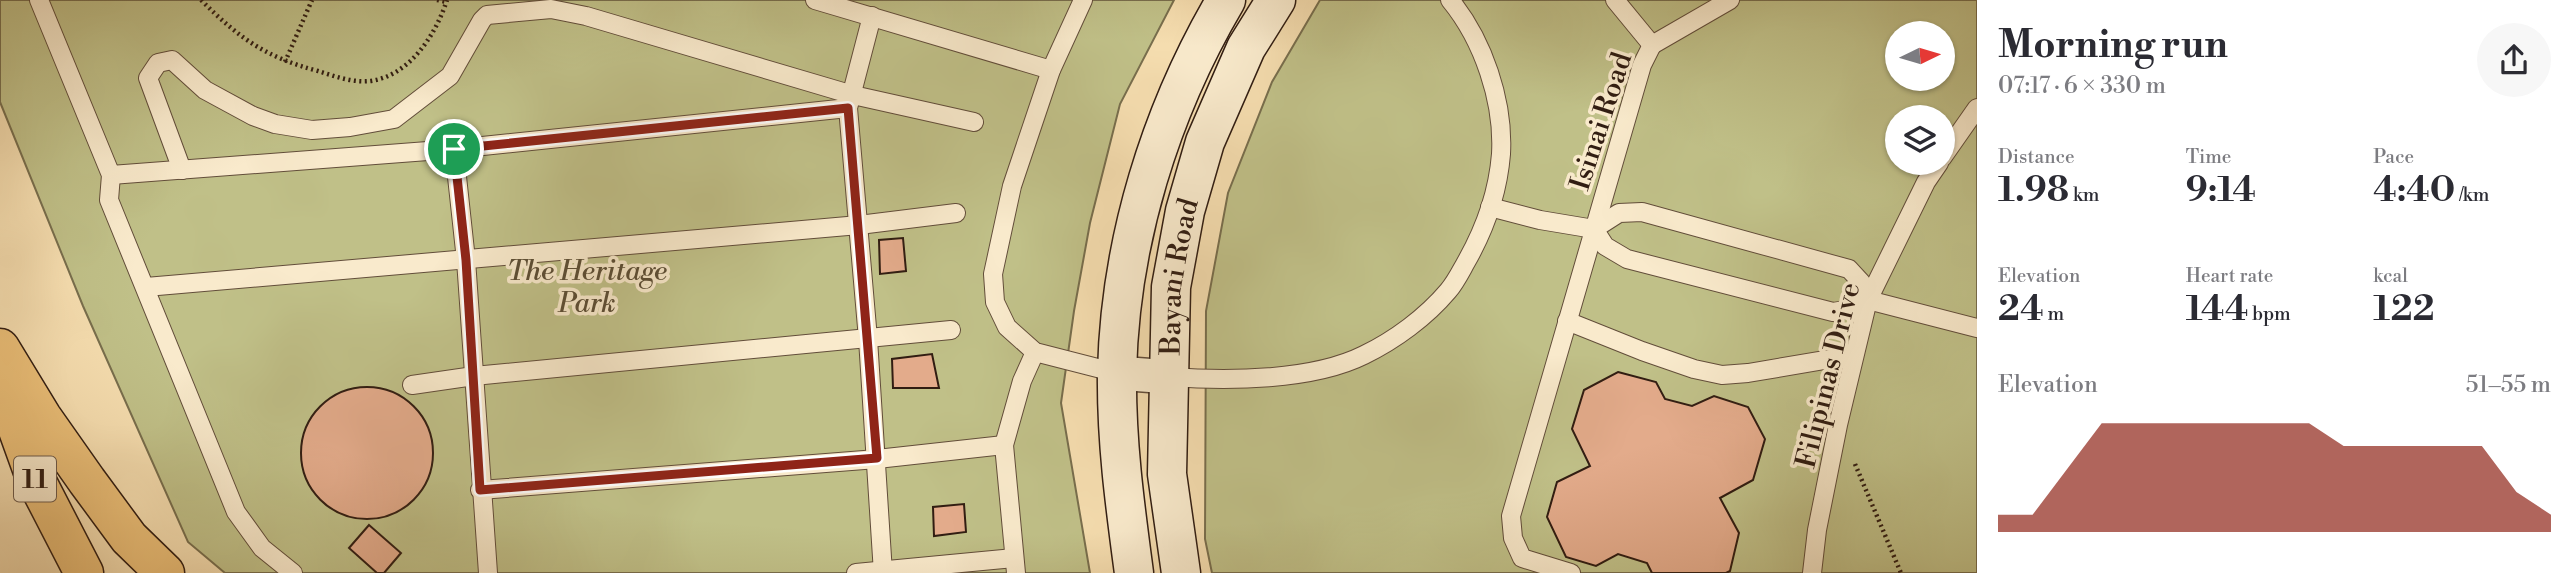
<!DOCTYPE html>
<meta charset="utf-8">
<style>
body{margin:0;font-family:"Libre Bodoni",serif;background:#f7f7f7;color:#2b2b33;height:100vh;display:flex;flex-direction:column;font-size:26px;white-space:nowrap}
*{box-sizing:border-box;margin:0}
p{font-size:23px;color:#7c7c81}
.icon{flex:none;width:38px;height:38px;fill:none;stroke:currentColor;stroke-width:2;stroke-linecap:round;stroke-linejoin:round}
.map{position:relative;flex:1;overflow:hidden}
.drawer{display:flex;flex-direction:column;background:#fff;width:595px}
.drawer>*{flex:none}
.needle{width:46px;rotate:85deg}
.fabs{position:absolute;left:1885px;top:21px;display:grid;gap:14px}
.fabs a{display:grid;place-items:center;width:70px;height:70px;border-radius:50%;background:#fff;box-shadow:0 2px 5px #0004;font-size:35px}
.pin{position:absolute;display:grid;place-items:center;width:60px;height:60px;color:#fff;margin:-30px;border:4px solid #fff;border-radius:50%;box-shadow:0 2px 7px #0007}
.round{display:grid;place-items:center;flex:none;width:74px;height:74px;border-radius:37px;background:#f7f7f7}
.head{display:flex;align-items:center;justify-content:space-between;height:119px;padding:0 21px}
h1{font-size:38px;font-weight:700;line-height:52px}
.stats{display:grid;grid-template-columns:repeat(3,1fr);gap:10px;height:119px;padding:7px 21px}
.stats div{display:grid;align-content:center}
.stats b{font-size:35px;font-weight:700}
.stats small{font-size:19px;font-weight:400}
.stats p{font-size:19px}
.chart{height:196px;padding:14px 21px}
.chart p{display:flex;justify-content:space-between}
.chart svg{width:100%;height:126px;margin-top:7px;fill:#8f2418;opacity:.7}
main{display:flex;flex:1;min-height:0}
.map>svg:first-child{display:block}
</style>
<main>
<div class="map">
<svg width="1977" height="573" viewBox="0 0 1977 573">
<rect width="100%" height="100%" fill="#f6deb0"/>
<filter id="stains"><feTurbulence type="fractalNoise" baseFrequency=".00286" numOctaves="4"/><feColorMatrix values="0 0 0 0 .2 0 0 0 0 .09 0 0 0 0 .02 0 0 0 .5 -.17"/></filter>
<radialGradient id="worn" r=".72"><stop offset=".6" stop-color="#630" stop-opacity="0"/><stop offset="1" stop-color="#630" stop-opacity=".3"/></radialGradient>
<!-- green -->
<g fill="#c0c088" stroke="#786e4d" stroke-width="2" fill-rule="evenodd">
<polygon points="0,0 1174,0 1120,104 1090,223 1074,311 1061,403 1090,573 225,573 188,542 83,306 0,102"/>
<path d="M 1320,0 L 1977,0 L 1977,573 L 1212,573 L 1205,539 L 1206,311 L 1228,193 L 1272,82 ZM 1897,33 L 1942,33 L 1942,79 L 1897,79 ZM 1897,117 L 1942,117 L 1942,163 L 1897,163 Z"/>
</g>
<!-- building -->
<g fill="#e3ab8b" stroke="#311d12" stroke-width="2">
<polygon points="903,238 906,271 880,274 879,240"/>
<polygon points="932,354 939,388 893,388 892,359"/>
<polygon points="1618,372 1656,382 1665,399 1692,406 1714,396 1748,407 1765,439 1753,480 1720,498 1739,533 1730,571 1726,573 1652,573 1647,563 1618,554 1596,566 1566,557 1547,517 1557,482 1590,466 1572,429 1584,390"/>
<circle cx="367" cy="453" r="66"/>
<polygon points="964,504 966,532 934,536 933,507"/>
<polygon points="369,525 401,553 384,573 377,573 349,548"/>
</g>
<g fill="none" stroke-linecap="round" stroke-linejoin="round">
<defs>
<g id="lane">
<polyline points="39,0 111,175 109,200 236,512 262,548 293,573"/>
<polyline points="815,0 1051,70"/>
<polyline points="1083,0 1051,70 1012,186 993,274 995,302 1007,327 1035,352 1117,373"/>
<polyline points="1615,0 1652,45"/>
<polyline points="872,16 848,108 868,339 883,573"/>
<polyline points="1652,45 1730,0"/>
<polyline points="454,149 466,260 488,573"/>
<polyline points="1942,158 1977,108"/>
<polyline points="182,170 148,78 158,63 172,60 205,90 253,116 275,124 312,130 350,127 394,119 450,76 482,20 487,15 551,9 586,16 853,95 974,122"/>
<polyline points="111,175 454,149 848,108"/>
<polyline points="1490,207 1540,220 1594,229 1619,213 1642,212 1849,269 1861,282 1868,300"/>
<polyline points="1594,229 1605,246 1627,259 1833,312 1851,309 1868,300 1977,328"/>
<polyline points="146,287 859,225 956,213"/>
<polyline points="1567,321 1642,351 1694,369 1722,375 1748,373 1854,355"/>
<path d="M 1170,377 C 1227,381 1312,381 1364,355 C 1395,340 1426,317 1448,291 C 1455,283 1460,273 1465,264 C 1484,231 1498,192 1501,154 C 1504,101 1483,40 1450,0"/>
<polyline points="412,385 474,376 951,330"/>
<polyline points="480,490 877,459 1004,445"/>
<polyline points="856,573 1014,558"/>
<polyline points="1016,573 1004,445 1022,381 1035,352"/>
<polyline points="1571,573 1522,558 1513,538 1511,516 1642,65 1652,45"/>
<polyline points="1812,573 1817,530 1838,425 1868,300 1926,182 1939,163"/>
</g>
<polyline id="street" points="1117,373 1170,377"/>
<g id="secondary">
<path d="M 1134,573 C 1125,506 1116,440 1117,372 C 1120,242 1160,112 1226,0"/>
<path id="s1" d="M 1181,573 L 1167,474 L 1171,287 L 1185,211 L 1205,142 L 1246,48 L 1276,0"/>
</g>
<g id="primary">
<polyline points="0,348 42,417 87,481 129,538 165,573"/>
<polyline points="1,383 36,480 84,573"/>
</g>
</defs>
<!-- lane casing -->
<use href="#lane" stroke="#624d3a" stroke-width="20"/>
<!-- street casing -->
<use href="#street" stroke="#624d3a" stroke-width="36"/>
<!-- secondary casing -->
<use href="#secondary" stroke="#311d12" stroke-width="41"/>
<!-- primary casing -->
<use href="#primary" stroke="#311d12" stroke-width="41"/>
<!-- path -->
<g stroke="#311d12" stroke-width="4.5" stroke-dasharray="2 3.5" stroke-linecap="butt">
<path d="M 201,0 C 239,38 265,57 318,71 C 334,76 353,83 370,81 C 410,76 436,34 447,0"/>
<polyline points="437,0 447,2"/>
<polyline points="285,62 312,0"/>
<polyline points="1855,464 1901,573"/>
</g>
<!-- lane -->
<use href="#lane" stroke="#f9eacc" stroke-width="18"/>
<!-- street -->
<use href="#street" stroke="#f9eacc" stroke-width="33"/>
<!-- secondary -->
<use href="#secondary" stroke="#f9eacc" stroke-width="38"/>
<!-- primary -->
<use href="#primary" stroke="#ebbf78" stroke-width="38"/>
</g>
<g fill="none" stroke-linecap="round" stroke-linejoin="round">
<defs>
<polygon id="route" points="848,108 877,458 480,490 466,260 454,149"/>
</defs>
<!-- route casing -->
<use href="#route" stroke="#fff" stroke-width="14"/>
<!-- route -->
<use href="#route" stroke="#8f2418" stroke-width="9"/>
</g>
<g text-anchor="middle" stroke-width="7" stroke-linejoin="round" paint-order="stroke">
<!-- shield labels -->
<rect fill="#f9eacc" stroke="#6d5a4a" stroke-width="2" x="14" y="456.5" width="42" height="45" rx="5"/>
<g font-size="26" font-weight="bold" fill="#311d12">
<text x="35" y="488">11</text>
</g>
<!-- street labels -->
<g font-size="28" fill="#311d12" stroke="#f9eacc">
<text transform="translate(1600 121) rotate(-72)" y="10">Isinai Road</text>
<text dy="10" stroke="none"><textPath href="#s1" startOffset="298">Bayani Road</textPath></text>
<text transform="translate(1827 375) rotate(-76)" y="10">Filipinas Drive</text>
</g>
<!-- park labels -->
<g font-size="28" font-style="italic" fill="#5c4e35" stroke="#f9eacc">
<text x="587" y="280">The Heritage<tspan x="587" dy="32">Park</tspan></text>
</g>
</g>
<rect width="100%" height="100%" filter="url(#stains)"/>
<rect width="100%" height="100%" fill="url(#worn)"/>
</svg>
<div class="fabs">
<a><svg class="needle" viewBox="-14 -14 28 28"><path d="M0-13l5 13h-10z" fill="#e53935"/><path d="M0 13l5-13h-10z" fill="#7c7c81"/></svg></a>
<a><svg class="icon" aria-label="layers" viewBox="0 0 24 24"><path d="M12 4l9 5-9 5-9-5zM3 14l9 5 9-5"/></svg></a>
</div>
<div class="pin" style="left:454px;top:149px;background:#1e9e55"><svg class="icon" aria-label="arrive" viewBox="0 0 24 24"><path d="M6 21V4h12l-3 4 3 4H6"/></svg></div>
</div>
<section class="drawer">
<div class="head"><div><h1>Morning run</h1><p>07:17 · 6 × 330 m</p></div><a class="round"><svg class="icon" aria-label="share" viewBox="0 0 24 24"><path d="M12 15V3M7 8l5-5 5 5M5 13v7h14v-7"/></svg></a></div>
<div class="stats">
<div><p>Distance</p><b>1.98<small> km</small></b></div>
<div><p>Time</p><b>9:14</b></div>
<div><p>Pace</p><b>4:40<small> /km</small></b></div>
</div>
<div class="stats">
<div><p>Elevation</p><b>24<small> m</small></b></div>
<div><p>Heart rate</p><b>144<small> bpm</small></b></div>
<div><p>kcal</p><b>122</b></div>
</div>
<div class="chart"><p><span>Elevation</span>51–55 m</p>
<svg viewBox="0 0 160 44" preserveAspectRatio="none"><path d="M0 44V38L10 38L20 22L30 6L40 6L50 6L60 6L70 6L80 6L90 6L100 14L110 14L120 14L130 14L140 14L150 30L160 38V44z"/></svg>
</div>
</section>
</main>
